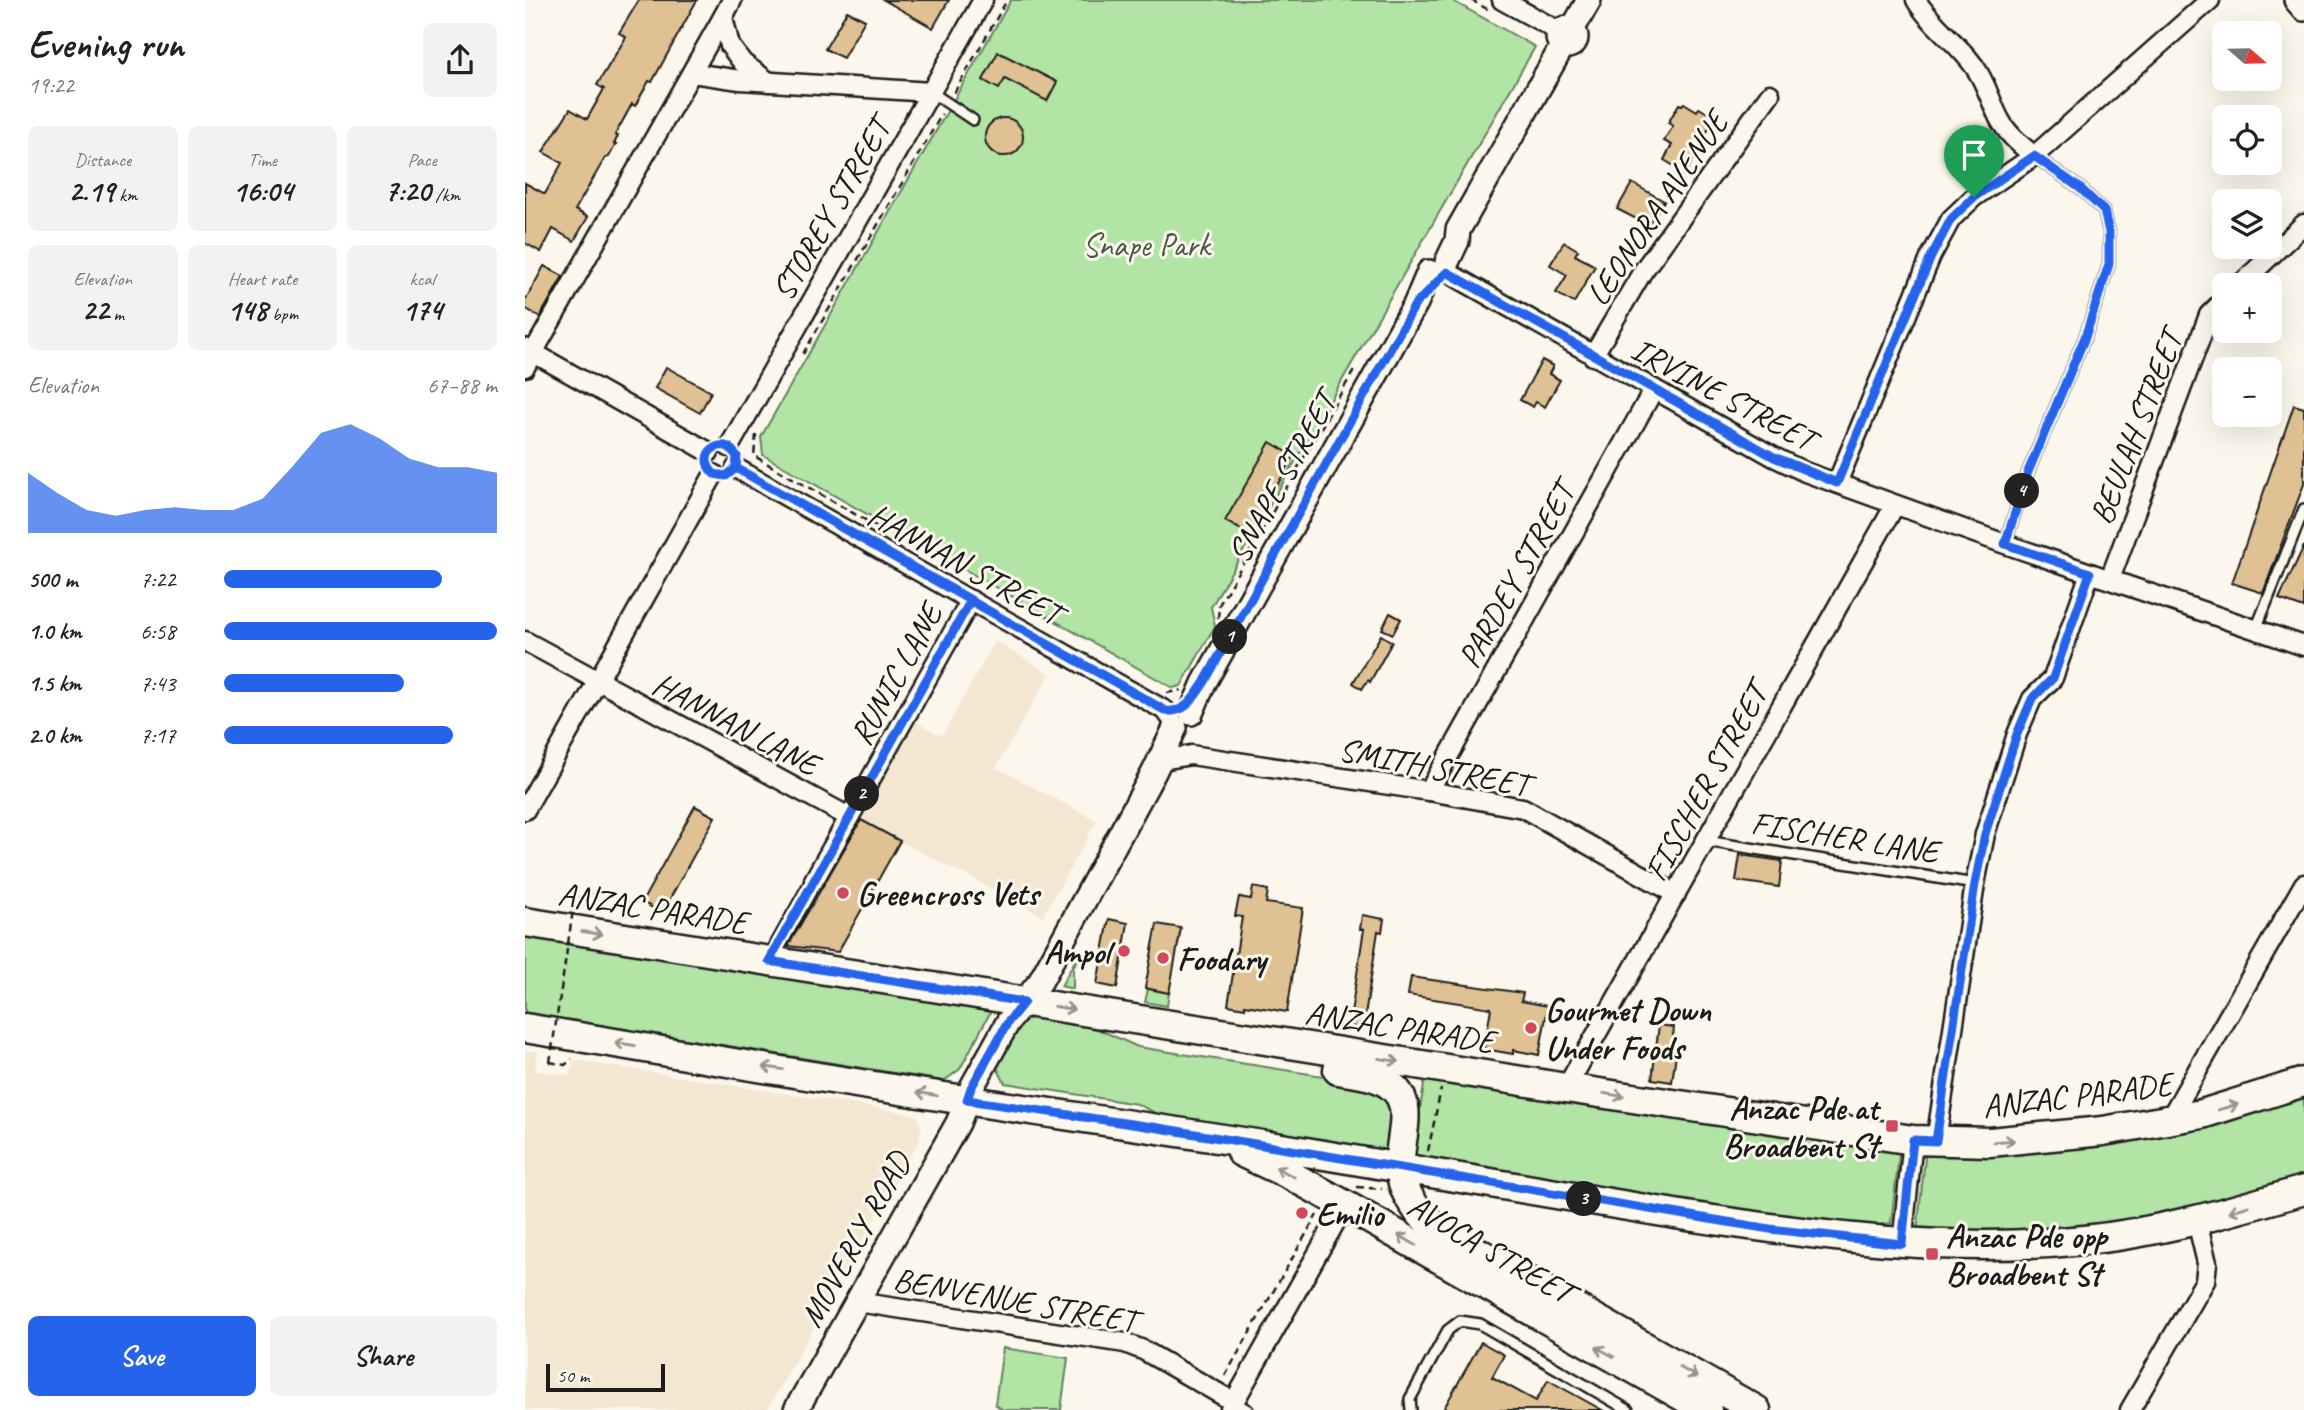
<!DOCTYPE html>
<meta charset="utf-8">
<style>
body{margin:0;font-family:Caveat,sans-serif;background:#f2f2f2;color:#222;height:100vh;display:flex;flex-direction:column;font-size:26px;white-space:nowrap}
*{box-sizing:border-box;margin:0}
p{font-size:23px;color:#767676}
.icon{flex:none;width:38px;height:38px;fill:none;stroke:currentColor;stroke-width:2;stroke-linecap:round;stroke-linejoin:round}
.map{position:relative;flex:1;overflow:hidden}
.details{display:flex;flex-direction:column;background:#fff;width:525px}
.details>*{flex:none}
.needle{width:46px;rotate:110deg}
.fabs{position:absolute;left:1687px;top:21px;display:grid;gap:14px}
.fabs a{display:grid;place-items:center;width:70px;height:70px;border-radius:10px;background:#fff;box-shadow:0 7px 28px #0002;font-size:35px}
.scale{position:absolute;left:21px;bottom:18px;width:119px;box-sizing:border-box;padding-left:7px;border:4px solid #1c1c1c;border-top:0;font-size:19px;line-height:24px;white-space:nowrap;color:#1c1c1c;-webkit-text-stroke:5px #fbf7ec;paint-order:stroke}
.pin{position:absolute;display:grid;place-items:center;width:60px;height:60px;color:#fff;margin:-72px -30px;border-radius:50% 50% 50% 0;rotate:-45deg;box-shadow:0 0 7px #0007}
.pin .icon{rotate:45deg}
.km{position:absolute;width:35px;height:35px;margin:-18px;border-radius:50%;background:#222;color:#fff;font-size:19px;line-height:35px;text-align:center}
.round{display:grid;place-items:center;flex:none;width:74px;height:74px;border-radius:10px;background:#f2f2f2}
.headline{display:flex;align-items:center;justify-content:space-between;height:119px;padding:0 28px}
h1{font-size:38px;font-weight:600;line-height:52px}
.stats{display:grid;grid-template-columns:repeat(3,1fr);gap:10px;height:119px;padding:7px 28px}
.stats div{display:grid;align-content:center;border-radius:10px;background:#f2f2f2;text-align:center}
.stats b{font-size:30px;font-weight:600}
.stats small{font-size:19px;font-weight:400}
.stats p{font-size:19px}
.chart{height:196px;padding:14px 28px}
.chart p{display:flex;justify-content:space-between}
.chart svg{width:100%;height:126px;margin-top:7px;fill:#2563eb;opacity:.7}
.action{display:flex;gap:14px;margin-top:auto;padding:14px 28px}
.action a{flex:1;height:80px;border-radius:10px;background:#2563eb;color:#fff;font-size:28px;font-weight:600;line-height:80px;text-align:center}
.action a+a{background:#f2f2f2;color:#222}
ul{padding:0 28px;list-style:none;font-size:23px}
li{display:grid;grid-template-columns:112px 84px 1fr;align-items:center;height:52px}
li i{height:18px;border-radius:9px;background:#2563eb}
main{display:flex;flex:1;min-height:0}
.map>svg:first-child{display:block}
</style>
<main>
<section class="details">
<div class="headline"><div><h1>Evening run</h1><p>19:22</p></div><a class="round"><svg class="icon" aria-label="share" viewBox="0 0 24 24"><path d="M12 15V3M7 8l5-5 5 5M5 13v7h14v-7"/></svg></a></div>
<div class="stats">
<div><p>Distance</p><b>2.19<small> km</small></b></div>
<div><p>Time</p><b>16:04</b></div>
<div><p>Pace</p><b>7:20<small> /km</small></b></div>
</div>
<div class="stats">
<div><p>Elevation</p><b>22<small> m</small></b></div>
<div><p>Heart rate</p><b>148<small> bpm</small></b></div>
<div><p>kcal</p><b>174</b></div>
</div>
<div class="chart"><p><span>Elevation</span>67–88 m</p>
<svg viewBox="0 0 160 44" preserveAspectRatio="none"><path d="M0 44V23L10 30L20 36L30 38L40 36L50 35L60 36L70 36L80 32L90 21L100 9L110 6L120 11L130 18L140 21L150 21L160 23V44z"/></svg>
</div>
<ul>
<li><b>500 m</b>7:22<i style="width:80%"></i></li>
<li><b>1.0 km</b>6:58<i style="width:100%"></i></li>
<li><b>1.5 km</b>7:43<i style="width:66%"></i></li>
<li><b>2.0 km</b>7:17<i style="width:84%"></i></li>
</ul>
<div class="action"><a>Save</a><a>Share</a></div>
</section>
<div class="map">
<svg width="1779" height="1410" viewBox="0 0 1779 1410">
<rect width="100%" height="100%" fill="#fbf7ec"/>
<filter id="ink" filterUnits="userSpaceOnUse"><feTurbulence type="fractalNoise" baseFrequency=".0143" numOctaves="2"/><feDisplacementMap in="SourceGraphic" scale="14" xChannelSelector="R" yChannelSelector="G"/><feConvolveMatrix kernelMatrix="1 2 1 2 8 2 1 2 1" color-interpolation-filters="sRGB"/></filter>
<g filter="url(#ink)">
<!-- built -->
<g fill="#f3e7d1">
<polygon points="470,641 525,674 471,767 572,821 518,916 333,819 389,721 417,736"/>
<polygon points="0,1050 13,1052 10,1070 44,1076 49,1060 377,1112 392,1116 396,1126 394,1141 242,1410 0,1410"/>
</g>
<!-- green -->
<g fill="#b1e4a5" stroke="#668060" stroke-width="2">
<polygon points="486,0 926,0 1010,47 686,607 690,626 656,686 648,688 238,455 236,437"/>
<polygon points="0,937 466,1011 435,1069 419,1081 0,1013"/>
<polygon points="556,950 548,968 548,989 536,986"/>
<polygon points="623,989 644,993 642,1006 620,1002"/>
<polygon points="508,1017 566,1026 613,1047 836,1082 866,1100 866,1149 857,1154 641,1118 612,1104 480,1083 470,1064 492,1023"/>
<polygon points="900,1079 1375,1147 1366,1223 1319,1230 887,1157"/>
<polygon points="1779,1093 1779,1180 1734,1194 1565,1229 1392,1232 1401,1149"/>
<polygon points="478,1348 543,1358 536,1410 478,1410 470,1404"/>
</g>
<!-- building -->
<g fill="#e0c193" stroke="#1c1c1c" stroke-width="2">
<polygon points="114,0 172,0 127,82 124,81 110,106 107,104 90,135 93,136 89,144 91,144 84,157 80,158 50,210 63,217 49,241 28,229 16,252 0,243 0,183 20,194 37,163 18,152 45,109 62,119 79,89 72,85 101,37 94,33"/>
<polygon points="359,0 424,0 408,28"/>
<polygon points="322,11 340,20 318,58 300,49"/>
<polygon points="473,52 532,82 522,101 480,79 474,89 458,80"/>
<polygon points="1159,103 1172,111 1174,108 1186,115 1184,120 1187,122 1161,173 1139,160 1147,145 1139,141 1148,126 1143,123 1154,104 1157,105"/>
<circle cx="479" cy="137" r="19"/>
<polygon points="1107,183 1139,201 1123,225 1092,209"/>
<polygon points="1039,242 1053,250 1050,255 1070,266 1049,303 1031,293 1042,275 1025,265"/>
<polygon points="19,266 38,276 15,317 0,308 0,301"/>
<polygon points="1017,360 1028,366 1024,374 1035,380 1020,407 1011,402 1008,407 995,400"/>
<polygon points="141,367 186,392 175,413 130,388"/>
<polygon points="1769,405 1779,408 1779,484 1738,593 1707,583"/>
<polygon points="745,442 769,456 724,534 700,521"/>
<polygon points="1779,546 1779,608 1754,599"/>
<polygon points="865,613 876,619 868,634 857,629"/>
<polygon points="856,635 867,642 845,682 843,680 837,689 828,683"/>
<polygon points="170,806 190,817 137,913 117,902"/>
<polygon points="336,820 375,841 313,952 263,946"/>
<polygon points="1215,855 1257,861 1254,887 1211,881"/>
<polygon points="728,887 743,890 741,903 778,908 762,1012 720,1005 720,1008 703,1005 717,917 710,916 714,897 726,899"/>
<polygon points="837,915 859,919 857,932 853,931 838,1029 824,1026 839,929 835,929"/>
<polygon points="584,919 603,923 592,988 572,984"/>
<polygon points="632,924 656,928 644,993 620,988"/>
<polygon points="886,977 998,993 996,1001 1023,1006 1014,1055 988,1050 988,1054 959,1049 966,1008 883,995"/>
<polygon points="1134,1025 1149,1027 1147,1046 1152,1047 1147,1082 1127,1079"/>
<polygon points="956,1342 979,1355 967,1377 1011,1401 1023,1380 1077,1410 918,1410"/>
</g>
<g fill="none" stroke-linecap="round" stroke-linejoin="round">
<defs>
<g id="service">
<polyline points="406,92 448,120"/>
<polyline points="1480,544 1503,472 1560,337 1584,264 1584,232 1579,211 1555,188 1509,156"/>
<polyline points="1731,629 1779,509"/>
<polyline points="1181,841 1450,884"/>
<polyline points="709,1402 723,1410"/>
<polyline points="886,1410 885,1399 923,1330 935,1321 955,1324 1103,1410"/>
</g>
<polyline id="pedestrian" points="244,961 289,880"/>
<g id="minor">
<polyline points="207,0 198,17 205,46 218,63 244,82"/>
<polyline points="977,0 1035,32"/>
<path d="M 1391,0 C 1406,25 1432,42 1449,66 C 1461,82 1466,103 1475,120 C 1483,135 1497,146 1509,156"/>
<polyline points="167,73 215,80 406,92"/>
<polyline points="922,272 1249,457 1280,472 1480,544 1779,646"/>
<polyline points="1715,285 1779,224"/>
<polyline points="0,348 184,452"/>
<polyline points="1068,356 1118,271 1245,94"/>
<polyline points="0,367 198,17"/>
<polyline points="204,447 458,0"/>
<polyline points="211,468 641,711 646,718"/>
<polyline points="1312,483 1406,256 1426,219 1449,197 1509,156 1685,0"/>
<polyline points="1585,579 1684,315 1699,300"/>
<polyline points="0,641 324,817"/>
<polyline points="637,760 666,755 904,791 998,808 1151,894"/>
<polyline points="904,791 1129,389"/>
<polyline points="0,810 189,474"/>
<polyline points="289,880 446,600"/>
<polyline points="1041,1088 1370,505"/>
<polyline points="1644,1120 1779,884"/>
<polyline points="1411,1141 1450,884 1460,834 1492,734 1507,699 1528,678 1565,573"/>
<polyline points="1377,1244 1388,1140"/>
<polyline points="332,1302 600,1343 618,1350 709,1402"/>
<polyline points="705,1409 820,1205"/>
<polyline points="1605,1410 1680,1281 1682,1263 1672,1221"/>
</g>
<g id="tertiary">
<polyline points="1771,0 1779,9"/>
<circle cx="1042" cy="37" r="9"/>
<polyline points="1047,30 1064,0"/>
<polyline points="922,262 932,241 933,230 1038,45"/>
<polyline points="666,713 679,683 891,303 904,272"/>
<polyline points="271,1410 433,1123 448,1085 483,1022 515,982 629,772 650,728"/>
</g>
<g id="primary">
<polyline points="0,922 1041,1088 1388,1140 1465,1142 1578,1131 1677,1114 1779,1082"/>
<path d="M 0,1028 C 140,1051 280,1076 420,1097 C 542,1116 665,1133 787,1153 C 912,1173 1037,1196 1162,1216 C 1294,1236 1425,1254 1559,1240 C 1634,1233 1707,1211 1779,1190"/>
<path d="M 813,1070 C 830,1073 851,1074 865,1085 C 892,1104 873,1140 875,1166 C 876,1192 893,1214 912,1229 L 1231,1410"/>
<polyline points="716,1152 765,1175 820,1205 1182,1410"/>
</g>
</defs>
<!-- service casing -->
<use href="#service" stroke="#1c1c1c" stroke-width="14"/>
<!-- pedestrian casing -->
<use href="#pedestrian" stroke="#1c1c1c" stroke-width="19"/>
<!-- minor casing -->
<use href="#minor" stroke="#1c1c1c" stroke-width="23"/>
<!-- tertiary casing -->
<use href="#tertiary" stroke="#1c1c1c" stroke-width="28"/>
<!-- primary casing -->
<use href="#primary" stroke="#1c1c1c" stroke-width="33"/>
<!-- path -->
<g stroke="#1c1c1c" stroke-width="2.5" stroke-dasharray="7 5" stroke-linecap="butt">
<polyline points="946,0 964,10"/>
<polyline points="429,93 482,0"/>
<polyline points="278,354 417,114"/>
<polyline points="231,435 229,456 375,540"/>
<polyline points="693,618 694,605 831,367"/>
<polyline points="642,693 656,690"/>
<polyline points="70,899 69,906 56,904 58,893 72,895 71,913"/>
<polyline points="25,1062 40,1065 47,1059"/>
<polyline points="903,1151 916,1089"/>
<polyline points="832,1187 857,1189"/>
<polyline points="700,1376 792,1215"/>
</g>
<!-- service -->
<use href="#service" stroke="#fbf7ec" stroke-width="9"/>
<!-- pedestrian -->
<use href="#pedestrian" stroke="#fbf7ec" stroke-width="14"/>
<!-- minor -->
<use href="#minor" stroke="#fbf7ec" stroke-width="18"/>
<!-- tertiary -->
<use href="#tertiary" stroke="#fbf7ec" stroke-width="23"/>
<!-- primary -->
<use href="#primary" stroke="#fbf7ec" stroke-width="28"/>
<!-- path-bridge -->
<polyline stroke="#1c1c1c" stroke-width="2.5" stroke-dasharray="7 5" stroke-linecap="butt" points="25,1062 50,897 70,899"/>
</g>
<!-- one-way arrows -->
<defs><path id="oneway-shaft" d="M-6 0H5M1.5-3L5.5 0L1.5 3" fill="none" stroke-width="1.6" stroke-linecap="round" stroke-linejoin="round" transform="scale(1.75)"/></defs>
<g stroke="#97948e">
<use href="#oneway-shaft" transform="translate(67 933) rotate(9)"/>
<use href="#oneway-shaft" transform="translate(539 1008) rotate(9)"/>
<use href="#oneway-shaft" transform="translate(100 1044) rotate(-171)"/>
<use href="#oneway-shaft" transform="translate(864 1060) rotate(9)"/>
<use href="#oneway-shaft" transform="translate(248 1068) rotate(-171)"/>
<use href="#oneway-shaft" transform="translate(402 1094) rotate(-170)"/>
<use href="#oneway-shaft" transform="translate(1089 1095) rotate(9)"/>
<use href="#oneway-shaft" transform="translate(1703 1107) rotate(-16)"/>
<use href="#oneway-shaft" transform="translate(1479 1141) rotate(-4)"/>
<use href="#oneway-shaft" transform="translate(760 1172) rotate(-152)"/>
<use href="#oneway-shaft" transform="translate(1714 1209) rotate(163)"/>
<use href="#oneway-shaft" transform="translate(882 1240) rotate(-150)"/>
<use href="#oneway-shaft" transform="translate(1080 1352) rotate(-151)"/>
<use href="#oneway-shaft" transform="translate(1163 1372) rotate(30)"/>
</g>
</g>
<g fill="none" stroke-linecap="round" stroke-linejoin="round" filter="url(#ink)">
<defs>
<path id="route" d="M 1449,197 L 1426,219 L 1406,257 L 1312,483 L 1249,457 L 922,272 C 911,282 903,293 891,303 L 679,683 C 668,699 661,713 641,711 C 498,630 354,549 211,468 L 201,476 L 189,474 C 174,460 185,441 204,447 L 212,456 L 211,468 L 446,600 L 244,961 L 499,1002 L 483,1022 L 446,1088 L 442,1100 L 634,1128 L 1245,1229 L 1377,1244 L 1388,1140 L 1411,1141 L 1450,884 L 1460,834 L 1492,734 L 1507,699 L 1528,678 L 1565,573 L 1480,544 L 1503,472 L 1560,337 L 1584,264 L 1584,232 L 1579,211 L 1555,188 L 1509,156 L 1449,197"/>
</defs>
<!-- route casing -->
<use href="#route" stroke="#fff" stroke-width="14"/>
<!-- route -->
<use href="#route" stroke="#2563eb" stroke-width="9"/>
</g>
<!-- markers -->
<g fill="#d1495b" stroke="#fbf7ec" stroke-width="2.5">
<circle cx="318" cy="893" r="7"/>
<circle cx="599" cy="951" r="7"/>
<circle cx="638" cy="958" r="7"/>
<circle cx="1006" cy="1028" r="7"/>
<rect x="1360" y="1119" width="14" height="14" rx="3.5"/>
<circle cx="777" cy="1213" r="7"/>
<rect x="1400" y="1247" width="14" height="14" rx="3.5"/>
</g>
<g text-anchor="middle" stroke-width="6" stroke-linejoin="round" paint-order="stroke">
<!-- street labels -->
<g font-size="33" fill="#1c1c1c" stroke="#fbf7ec">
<text transform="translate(1131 208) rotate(-56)" y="12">LEONORA AVENUE</text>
<text transform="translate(305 209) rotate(-60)" y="12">STOREY STREET</text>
<text transform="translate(1199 393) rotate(28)" y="12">IRVINE STREET</text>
<text transform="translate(1610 427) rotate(-69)" y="12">BEULAH STREET</text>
<text transform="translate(756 477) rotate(-61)" y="12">SNAPE STREET</text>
<text transform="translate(440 563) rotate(29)" y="12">HANNAN STREET</text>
<text transform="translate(990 575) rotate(-61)" y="12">PARDEY STREET</text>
<text transform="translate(370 674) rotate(-61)" y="12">RUNIC LANE</text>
<text transform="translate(211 723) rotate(28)" y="12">HANNAN LANE</text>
<text transform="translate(909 766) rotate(11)" y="12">SMITH STREET</text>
<text transform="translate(1180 782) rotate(-61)" y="12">FISCHER STREET</text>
<text transform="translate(1320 836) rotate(9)" y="12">FISCHER LANE</text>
<text transform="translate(128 907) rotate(9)" y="12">ANZAC PARADE</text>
<text transform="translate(875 1026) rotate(9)" y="12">ANZAC PARADE</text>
<text transform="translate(1552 1094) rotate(-7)" y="12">ANZAC PARADE</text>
<text transform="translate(329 1239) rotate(-61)" y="12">MOVERLY ROAD</text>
<text transform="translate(966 1248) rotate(30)" y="12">AVOCA STREET</text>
<text transform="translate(490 1299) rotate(10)" y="12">BENVENUE STREET</text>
</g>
<!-- park labels -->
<g font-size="33" fill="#495845" stroke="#fbf7ec">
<text x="621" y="256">Snape Park</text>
</g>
<!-- poi labels -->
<g font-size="33" font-weight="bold" fill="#1c1c1c" stroke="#fbf7ec" text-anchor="start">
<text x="332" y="905">Greencross Vets</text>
<text x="585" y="963" text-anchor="end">Ampol</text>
<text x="652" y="970">Foodary</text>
<text x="1020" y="1021">Gourmet Down<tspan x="1020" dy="38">Under Foods</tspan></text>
<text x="1353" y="1119" text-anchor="end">Anzac Pde at<tspan x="1353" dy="38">Broadbent St</tspan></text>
<text x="791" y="1225">Emilio</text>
<text x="1421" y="1247">Anzac Pde opp<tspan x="1421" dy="38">Broadbent St</tspan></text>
</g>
</g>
</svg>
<div class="fabs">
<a><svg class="needle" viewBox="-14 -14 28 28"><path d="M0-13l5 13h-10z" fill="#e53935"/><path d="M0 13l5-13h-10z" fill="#767676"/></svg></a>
<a><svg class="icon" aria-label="locate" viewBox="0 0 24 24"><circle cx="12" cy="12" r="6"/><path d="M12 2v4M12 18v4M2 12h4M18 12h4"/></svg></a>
<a><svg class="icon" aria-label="layers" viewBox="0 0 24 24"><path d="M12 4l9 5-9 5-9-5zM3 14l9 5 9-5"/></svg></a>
<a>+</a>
<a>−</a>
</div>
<div class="scale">50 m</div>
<div class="pin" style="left:1449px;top:197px;background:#1e9e55"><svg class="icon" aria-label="arrive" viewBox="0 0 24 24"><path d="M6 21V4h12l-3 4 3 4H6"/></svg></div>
<b class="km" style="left:705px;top:637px">1</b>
<b class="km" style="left:337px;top:794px">2</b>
<b class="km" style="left:1059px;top:1199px">3</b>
<b class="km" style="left:1497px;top:491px">4</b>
</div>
</main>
